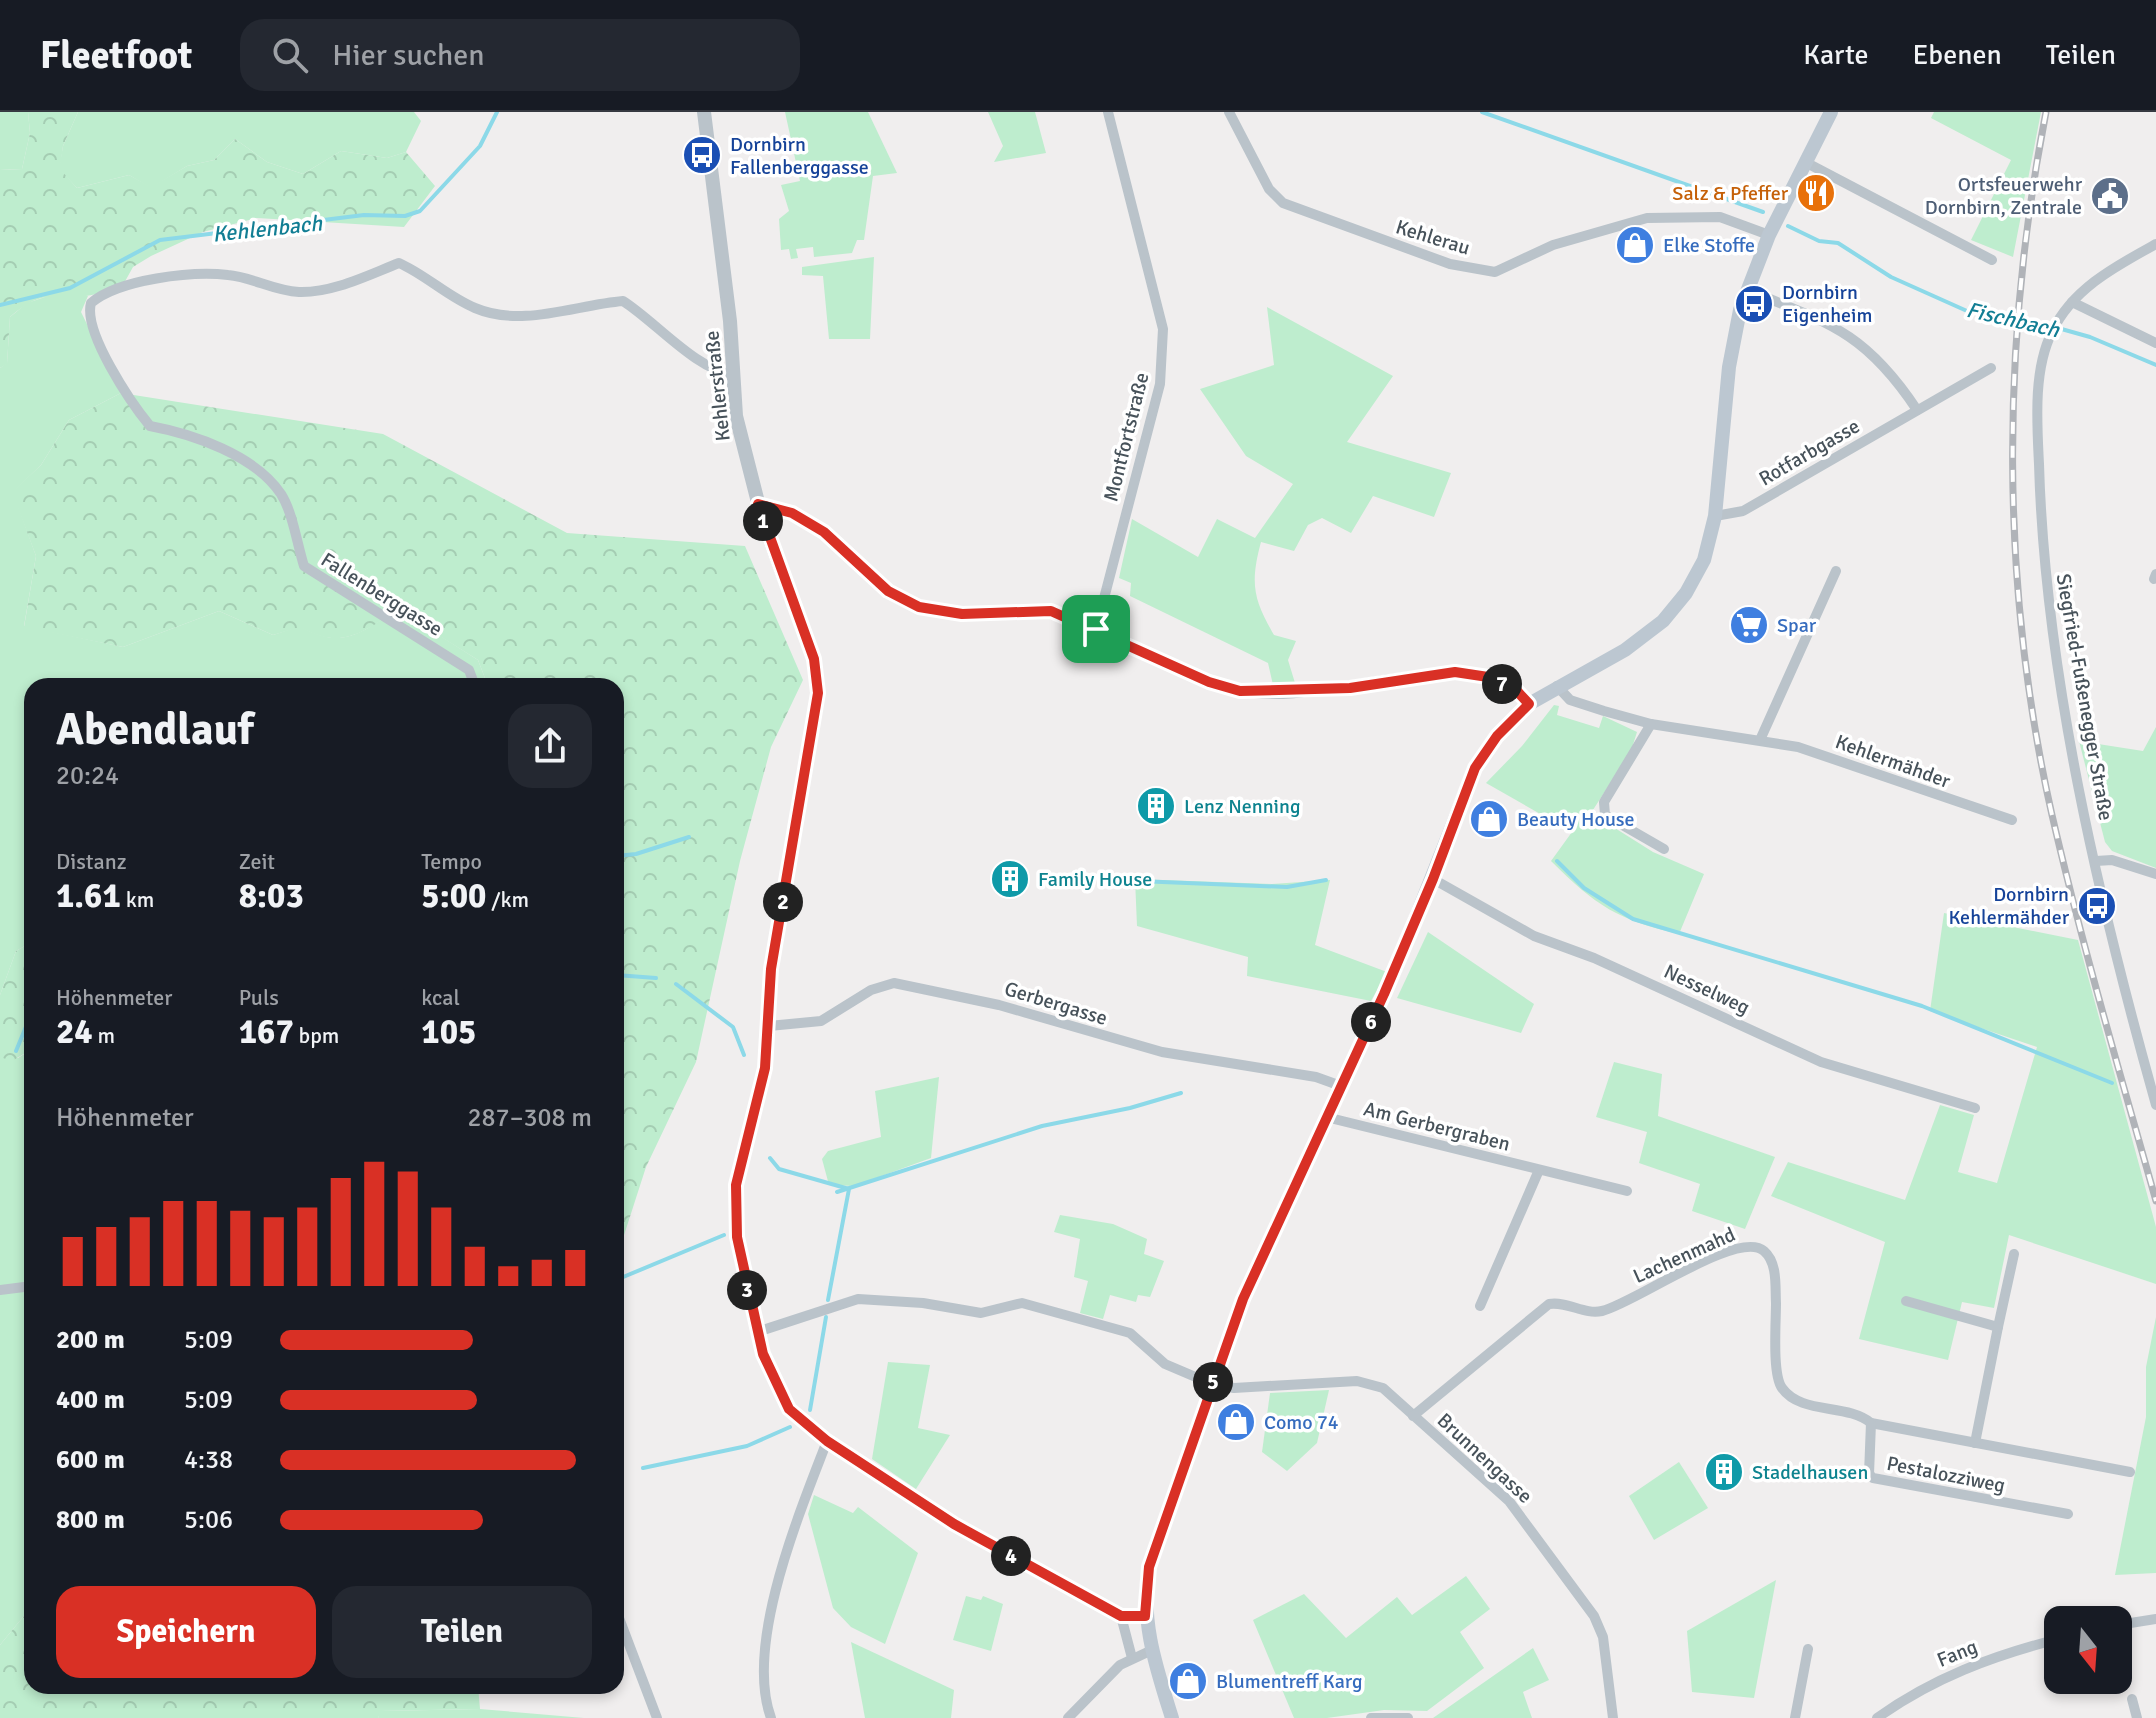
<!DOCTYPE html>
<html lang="de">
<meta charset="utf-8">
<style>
body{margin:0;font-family:Signika,sans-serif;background:#242831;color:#f1f3f6;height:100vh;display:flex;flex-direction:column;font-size:30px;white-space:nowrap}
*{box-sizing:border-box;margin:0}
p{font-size:26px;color:#9ea1a6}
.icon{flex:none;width:44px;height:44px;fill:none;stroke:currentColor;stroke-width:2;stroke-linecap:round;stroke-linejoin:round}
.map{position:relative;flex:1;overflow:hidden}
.details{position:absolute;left:24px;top:566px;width:600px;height:1016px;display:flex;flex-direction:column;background:#171b24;border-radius:24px;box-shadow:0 4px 12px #0003}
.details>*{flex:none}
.needle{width:52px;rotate:163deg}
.fabs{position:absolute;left:2044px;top:1494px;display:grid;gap:16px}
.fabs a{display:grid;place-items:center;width:88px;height:88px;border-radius:16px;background:#171b24;box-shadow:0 4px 12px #0003;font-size:40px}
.pin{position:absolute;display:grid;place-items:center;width:68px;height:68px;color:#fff;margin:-34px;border-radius:16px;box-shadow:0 4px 12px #0006}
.km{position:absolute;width:40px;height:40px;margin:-20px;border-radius:50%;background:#222;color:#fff;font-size:22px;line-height:40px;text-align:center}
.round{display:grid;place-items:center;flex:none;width:84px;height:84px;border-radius:24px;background:#242831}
.head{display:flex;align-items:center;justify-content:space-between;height:136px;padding:0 32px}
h1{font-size:44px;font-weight:700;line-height:60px}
.stats{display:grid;grid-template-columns:repeat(3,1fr);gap:12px;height:136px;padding:8px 32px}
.stats div{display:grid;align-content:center}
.stats b{font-size:34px;font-weight:700}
.stats small{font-size:22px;font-weight:400}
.stats p{font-size:22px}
.chart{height:224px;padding:16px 32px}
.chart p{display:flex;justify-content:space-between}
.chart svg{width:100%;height:144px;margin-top:8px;stroke:#d93025;stroke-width:6}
.button{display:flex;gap:16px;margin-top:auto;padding:16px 32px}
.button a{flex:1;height:92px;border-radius:24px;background:#d93025;color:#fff;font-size:32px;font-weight:700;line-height:92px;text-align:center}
.button a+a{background:#242831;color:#f1f3f6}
ul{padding:0 32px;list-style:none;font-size:26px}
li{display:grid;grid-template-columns:128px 96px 1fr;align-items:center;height:60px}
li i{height:20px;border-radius:10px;background:#d93025}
header{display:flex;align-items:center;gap:48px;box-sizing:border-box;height:112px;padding:0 40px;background:#171b24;border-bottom:2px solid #363941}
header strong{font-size:38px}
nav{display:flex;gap:44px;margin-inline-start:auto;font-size:28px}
.search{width:560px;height:72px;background:#242831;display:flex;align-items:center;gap:20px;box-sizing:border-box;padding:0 28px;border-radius:24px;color:#9ea1a6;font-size:30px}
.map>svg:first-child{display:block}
</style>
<header>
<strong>Fleetfoot</strong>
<div class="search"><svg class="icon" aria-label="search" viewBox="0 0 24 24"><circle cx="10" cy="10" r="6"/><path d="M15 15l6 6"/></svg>Hier suchen</div>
<nav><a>Karte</a><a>Ebenen</a><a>Teilen</a></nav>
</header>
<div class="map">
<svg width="2156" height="1606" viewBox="0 0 2156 1606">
<defs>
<pattern id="forest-crowns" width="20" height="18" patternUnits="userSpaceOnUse" patternTransform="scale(2)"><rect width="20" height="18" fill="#beedce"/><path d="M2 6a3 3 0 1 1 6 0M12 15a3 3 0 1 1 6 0" fill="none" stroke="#a5cdb3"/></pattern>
</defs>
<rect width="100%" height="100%" fill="#f0eeee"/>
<!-- green -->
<g fill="#beedce">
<polygon points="0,0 28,0 30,21 22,57 0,58"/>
<polygon points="78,0 414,0 421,9 406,40 387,46 341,39 303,62 267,50 235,27 214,48 187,54 151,76 129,63 77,76 59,57 63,34"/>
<polygon points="785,0 868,0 897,61 873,64 864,128 857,128 852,141 814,145 813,135 796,137 798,146 791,147 789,137 781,138 779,107 789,99 781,73 800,69"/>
<polygon points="988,0 1035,0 1046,41 994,50 1003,34"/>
<polygon points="1934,0 2041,0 2013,145 1971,128 2011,48 1931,6"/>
<polygon points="874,145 870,227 829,227 823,164 802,163 802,155"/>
<path d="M 54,182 L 88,184 L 81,200 L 121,281 L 69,308 L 41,353 L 13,380 L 36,444 L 24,514 L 123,535 L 219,499 L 273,523 L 300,514 C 342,539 362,520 398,497 L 478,548 L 488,574 L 32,574 L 32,830 L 16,839 L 0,883 L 0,256 L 7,251 L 10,205 L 27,191 Z"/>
<path d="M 1267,195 L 1393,264 L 1347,330 L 1451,361 L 1434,405 L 1373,384 L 1351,421 L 1322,406 L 1308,413 L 1294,439 L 1261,430 C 1250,471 1253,487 1274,523 L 1296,529 L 1288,548 L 1295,571 L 1273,573 L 1268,551 L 1130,484 L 1131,471 L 1119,466 L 1132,407 L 1198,445 L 1217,407 L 1255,426 L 1293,372 L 1246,344 L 1200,277 L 1274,253 Z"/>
<path d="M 1554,593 L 1559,594 L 1557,603 L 1599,616 L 1603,604 L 1637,620 L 1631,639 L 1591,701 L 1653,740 L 1704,762 L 1679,822 C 1618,808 1596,794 1551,749 L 1572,720 L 1486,671 L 1522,634 Z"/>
<polygon points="2156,615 2156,756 2112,739 2105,730 2079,629 2143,639"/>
<polygon points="1135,767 1272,772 1330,768 1315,833 1387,860 1371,889 1247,864 1248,845 1137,814"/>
<polygon points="1944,801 2078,828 2156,1115 2156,1172 2009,1123 1994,1196 1962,1190 1948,1248 1859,1227 1885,1130 1771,1084 1788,1050 1905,1088 1940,993 1974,1003 1958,1060 1997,1071 2037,935 1930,899"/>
<polygon points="1428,820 1534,892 1521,921 1397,886"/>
<polygon points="32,937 32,1494 0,1533 0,945 18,946"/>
<polygon points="1614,950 1662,962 1658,1004 1775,1045 1745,1117 1692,1099 1700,1072 1639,1051 1647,1020 1596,1005"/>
<polygon points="939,965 931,1046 854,1074 829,1073 822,1047 828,1039 881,1025 875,979"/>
<polygon points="1060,1103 1113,1112 1147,1127 1144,1142 1164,1149 1150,1185 1138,1183 1136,1190 1110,1183 1103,1207 1080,1201 1088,1169 1074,1165 1080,1127 1054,1120"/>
<polygon points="2156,1205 2156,1461 2115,1463 2146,1305 2146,1255"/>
<polygon points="888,1250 930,1253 918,1316 950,1323 916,1377 872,1347"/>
<polygon points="1329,1278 1317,1331 1287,1359 1262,1340 1270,1281"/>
<polygon points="1679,1350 1708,1396 1654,1428 1629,1384"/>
<polygon points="814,1383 853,1401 858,1395 918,1441 885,1532 851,1515 833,1496 808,1402"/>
<polygon points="1466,1464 1490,1497 1460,1520 1484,1556 1427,1599 1384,1598 1327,1606 1294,1606 1253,1508 1304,1482 1346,1526 1397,1485 1412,1503"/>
<polygon points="1776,1468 1754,1586 1692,1580 1687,1519"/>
<polygon points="966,1484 981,1488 983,1484 1003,1492 991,1539 953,1528"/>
<polygon points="851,1530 954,1578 951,1606 865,1606"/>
<polygon points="1533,1536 1549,1568 1523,1580 1532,1606 1433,1606"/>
<polygon points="480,1597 584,1606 378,1606 380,1599"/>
</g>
<!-- forest -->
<g fill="url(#forest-crowns)">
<path d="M 28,0 L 78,0 L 63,34 L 60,57 L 77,76 L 129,63 L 151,75 L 187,54 L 214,48 L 235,27 L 267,50 L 303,62 L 341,39 L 387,46 L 406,40 L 435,74 L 404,115 L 257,106 L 203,120 L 151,144 L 133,155 L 123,173 C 111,176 98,183 86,184 C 49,186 42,178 10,205 L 7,252 L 0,256 L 0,58 L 22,57 L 30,21 Z"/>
<path d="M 121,281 L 383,322 L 567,421 L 745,434 L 803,568 L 771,635 L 740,749 L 696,950 L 646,1055 L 616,1148 L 616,574 L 488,574 L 478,548 L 398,498 C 362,520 342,539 300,515 L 273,523 L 219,499 L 123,535 L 24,515 L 36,444 L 12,380 L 41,353 L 69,308 Z"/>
<polygon points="32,830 32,937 12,949 0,945 0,883 16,839"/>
<polygon points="32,1494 32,1574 478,1574 480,1597 381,1599 378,1606 0,1606 0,1533"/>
</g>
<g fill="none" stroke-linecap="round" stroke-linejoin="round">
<!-- stream -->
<g stroke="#8cd9e8" stroke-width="4">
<polyline points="1482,0 1763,100"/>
<polyline points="1788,114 1819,129 1838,131 1891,165 1967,199 2040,211 2090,225 2156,253"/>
<polyline points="0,193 70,176 160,128 364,103 405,104 420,99 480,34 497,0"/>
<polyline points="616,744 636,742 689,725"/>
<polyline points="1557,749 1584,776 1633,807 1922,894 2112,971"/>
<polyline points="1138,769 1287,775 1326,768"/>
<polyline points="616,863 656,866"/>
<polyline points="676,872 733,915 744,943"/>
<polyline points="16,939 32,900"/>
<polyline points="770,1046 779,1057 849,1077 828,1188"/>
<polyline points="837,1080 1042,1014 1130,996 1181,981"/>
<polyline points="616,1168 724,1123"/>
<polyline points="810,1298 826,1205"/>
<polyline points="643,1356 747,1334 790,1315"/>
</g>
<!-- minor -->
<g stroke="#bac3ca" stroke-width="10">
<polyline points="1229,0 1269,77 1283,91 1450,152 1495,160 1553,133 1647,106 1720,105 1769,123"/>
<polyline points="1805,50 1992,148"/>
<path d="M 2156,132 C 2116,154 2072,177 2052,220 C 2033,258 2037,311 2039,352 C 2045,562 2099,790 2156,993"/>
<path d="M 1747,178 C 1830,211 1866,221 1917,298"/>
<polyline points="2072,190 2156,231"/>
<path d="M 758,392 C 801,398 835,427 865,457 C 876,468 887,482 902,489 C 935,504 973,502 1009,499 C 1023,498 1038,496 1052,499 C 1116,517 1171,561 1236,578 C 1322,600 1466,522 1529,592"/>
<polyline points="1715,404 1743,399 1991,256"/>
<polyline points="2154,467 2156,462"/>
<polyline points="1096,517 1160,272 1163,217 1108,0"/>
<path d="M 475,574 L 469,558 L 304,454 C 297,432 293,401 281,382 C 255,343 193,322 150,314 C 131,291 83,220 91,191 C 119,167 192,159 228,163 C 252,165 274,179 299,180 C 333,181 368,163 399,151 C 426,163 448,185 475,196 C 522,216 575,193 623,189 C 656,210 696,258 734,263"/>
<polyline points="1557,574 1570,588 1604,599 1651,612 1798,635 2012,708"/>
<polyline points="1651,612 1604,690 1605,703 1664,737"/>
<polyline points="1760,628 1836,459"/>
<polyline points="2096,749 2112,748 2156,762"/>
<polyline points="1433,767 1534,824 1594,846 1821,950 1975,996"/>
<polyline points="769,914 821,909 871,878 894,871 999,893 1162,940 1316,965 1341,974"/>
<polyline points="1326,1005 1627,1079"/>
<polyline points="0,1178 32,1174"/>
<polyline points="1906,1189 1998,1215 1975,1331"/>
<polyline points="1480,1194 1539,1058"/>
<polyline points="1998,1215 2014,1142"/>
<polyline points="757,1220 858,1187 923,1191 981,1201 1022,1191 1130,1221 1165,1252 1212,1272 1234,1276 1357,1269 1383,1276 1509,1389 1594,1504 1603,1525 1613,1606"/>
<path d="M 1413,1304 L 1549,1192 C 1568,1189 1584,1203 1602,1199 C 1635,1191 1738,1117 1764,1139 C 1778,1151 1775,1175 1776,1191 C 1776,1211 1772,1262 1782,1276 C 1801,1303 1847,1291 1871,1311 L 2130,1360"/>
<polyline points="1871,1311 1869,1362 1873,1366 2068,1402"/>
<polyline points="616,1321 619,1506 657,1606"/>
<polyline points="1121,1504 1132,1546"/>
<polyline points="2118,1513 2156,1507"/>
<polyline points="2132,1587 2137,1606"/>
<path d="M 771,1606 C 744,1532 800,1400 827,1329"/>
<polyline points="1068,1606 1120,1553 1152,1538"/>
<polyline points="1371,1606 1408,1606"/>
<polyline points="1795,1606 1808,1537"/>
<path d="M 1877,1606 C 1933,1566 1992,1544 2058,1527"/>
</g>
<!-- tertiary -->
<polyline stroke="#bac3ca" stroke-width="14" points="704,0 730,209 736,304 762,406 814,547 818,581 771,857 765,956 736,1073 737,1125 763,1242 789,1297 827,1329 954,1412 1121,1504 1145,1504"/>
<!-- secondary -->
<path stroke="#bcc7d1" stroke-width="14" d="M 1172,1606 C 1156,1555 1140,1509 1149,1455 L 1243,1187 L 1395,858 L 1475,656 L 1497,624 L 1529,592 L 1625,538 L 1663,509 L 1686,481 L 1704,448 L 1715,404 L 1729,255 L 1740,198 L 1769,123 L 1831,0"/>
<defs>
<path id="rail" d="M 2046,0 C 2001,231 2000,473 2052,703 C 2082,833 2120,961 2156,1089"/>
</defs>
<!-- rail casing -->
<use href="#rail" stroke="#b0b3b8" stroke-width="7"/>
<!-- rail -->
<use href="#rail" stroke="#fff" stroke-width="4" stroke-dasharray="12" stroke-linecap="butt"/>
</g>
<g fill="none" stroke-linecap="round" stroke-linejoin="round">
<defs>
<polygon id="route" points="758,392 792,401 824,420 888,479 919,495 962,502 1051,499 1209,570 1240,579 1350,576 1455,560 1488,565 1517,579 1529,592 1497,624 1475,656 1433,767 1384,882 1243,1187 1149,1455 1145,1504 1121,1504 954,1412 827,1329 789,1297 763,1242 737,1125 736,1073 765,956 771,857 818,581 814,547"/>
</defs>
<!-- route casing -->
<use href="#route" stroke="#fff" stroke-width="16"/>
<!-- route -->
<use href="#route" stroke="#d93025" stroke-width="10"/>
</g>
<!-- icons -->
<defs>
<symbol id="bus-disc" viewBox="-11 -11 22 22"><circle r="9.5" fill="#1a4fb4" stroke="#fff"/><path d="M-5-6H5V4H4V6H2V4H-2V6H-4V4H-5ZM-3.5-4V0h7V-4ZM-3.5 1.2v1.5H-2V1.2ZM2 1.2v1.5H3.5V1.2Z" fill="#fff"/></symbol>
<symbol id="restaurant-disc" viewBox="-11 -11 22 22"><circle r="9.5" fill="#e8710a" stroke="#fff"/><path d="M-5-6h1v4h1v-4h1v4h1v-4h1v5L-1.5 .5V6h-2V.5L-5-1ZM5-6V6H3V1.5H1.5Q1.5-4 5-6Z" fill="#fff"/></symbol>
<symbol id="civic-disc" viewBox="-11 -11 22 22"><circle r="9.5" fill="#5c6f8a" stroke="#fff"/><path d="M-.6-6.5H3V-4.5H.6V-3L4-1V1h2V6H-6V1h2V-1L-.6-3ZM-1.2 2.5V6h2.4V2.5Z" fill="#fff"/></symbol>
<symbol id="shop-disc" viewBox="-11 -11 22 22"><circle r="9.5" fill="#3f7fe0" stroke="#fff"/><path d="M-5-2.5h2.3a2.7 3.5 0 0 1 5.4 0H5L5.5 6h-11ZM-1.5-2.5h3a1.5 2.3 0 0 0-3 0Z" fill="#fff"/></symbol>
<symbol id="supermarket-disc" viewBox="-11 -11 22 22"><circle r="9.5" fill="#3f7fe0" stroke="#fff"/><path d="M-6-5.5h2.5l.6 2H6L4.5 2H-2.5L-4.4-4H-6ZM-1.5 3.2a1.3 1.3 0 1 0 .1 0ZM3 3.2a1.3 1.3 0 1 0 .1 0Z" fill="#fff"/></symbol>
<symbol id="building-disc" viewBox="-11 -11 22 22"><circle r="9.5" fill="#0f9aa8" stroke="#fff"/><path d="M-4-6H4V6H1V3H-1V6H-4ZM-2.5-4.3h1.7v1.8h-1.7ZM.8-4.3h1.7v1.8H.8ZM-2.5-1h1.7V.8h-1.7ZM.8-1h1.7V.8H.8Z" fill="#fff"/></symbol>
</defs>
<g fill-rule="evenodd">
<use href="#bus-disc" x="680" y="21" width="44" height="44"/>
<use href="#restaurant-disc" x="1794" y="59" width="44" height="44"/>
<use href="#civic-disc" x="2088" y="62" width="44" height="44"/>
<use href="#shop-disc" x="1613" y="111" width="44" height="44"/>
<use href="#bus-disc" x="1732" y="170" width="44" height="44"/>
<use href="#supermarket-disc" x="1727" y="491" width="44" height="44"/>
<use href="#building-disc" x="1134" y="672" width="44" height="44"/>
<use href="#shop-disc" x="1467" y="685" width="44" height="44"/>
<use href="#building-disc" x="988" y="745" width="44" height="44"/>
<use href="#bus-disc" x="2075" y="772" width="44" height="44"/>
<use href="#shop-disc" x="1214" y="1288" width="44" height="44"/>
<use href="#building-disc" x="1702" y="1338" width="44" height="44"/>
<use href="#shop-disc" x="1166" y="1547" width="44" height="44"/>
</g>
<g text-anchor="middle" stroke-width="7" stroke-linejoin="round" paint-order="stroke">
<!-- transit labels -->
<g font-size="20" fill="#164399" stroke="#fff" text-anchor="start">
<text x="730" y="39">Dornbirn<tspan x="730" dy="23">Fallenberggasse</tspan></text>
<text x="1782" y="187">Dornbirn<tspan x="1782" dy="23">Eigenheim</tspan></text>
<text x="2069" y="789" text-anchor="end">Dornbirn<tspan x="2069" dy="23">Kehlermähder</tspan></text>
</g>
<!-- service labels -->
<g font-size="20" fill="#4e5e75" stroke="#fff" text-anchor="end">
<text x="2082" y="79">Ortsfeuerwehr<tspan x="2082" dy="23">Dornbirn, Zentrale</tspan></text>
</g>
<!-- food labels -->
<g font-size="20" fill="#c56008" stroke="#fff" text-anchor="end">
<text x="1788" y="88">Salz &amp; Pfeffer</text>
</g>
<!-- street labels -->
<g font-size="20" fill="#47525a" stroke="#fff">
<text transform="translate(1433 125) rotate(17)" y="7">Kehlerau</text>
<text transform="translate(717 274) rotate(-96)" y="7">Kehlerstraße</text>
<text transform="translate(1126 325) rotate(-76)" y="7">Montfortstraße</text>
<text transform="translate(1809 340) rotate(-30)" y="7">Rotfarbgasse</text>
<text transform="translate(382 482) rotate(32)" y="7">Fallenberggasse</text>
<text transform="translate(2085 585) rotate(80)" y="7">Siegfried-Fußenegger Straße</text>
<text transform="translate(1893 649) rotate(20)" y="7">Kehlermähder</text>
<text transform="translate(1707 877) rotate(25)" y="7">Nesselweg</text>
<text transform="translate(1056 891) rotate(17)" y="7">Gerbergasse</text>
<text transform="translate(1437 1014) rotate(14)" y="7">Am Gerbergraben</text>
<text transform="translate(1684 1143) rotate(-24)" y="7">Lachenmahd</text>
<text transform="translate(1485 1346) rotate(43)" y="7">Brunnengasse</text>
<text transform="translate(1946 1362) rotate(11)" y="7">Pestalozziweg</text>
<text transform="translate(1957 1541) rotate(-22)" y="7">Fang</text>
</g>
<!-- shop labels -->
<g font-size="20" fill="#366cbe" stroke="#fff" text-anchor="start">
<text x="1663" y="140">Elke Stoffe</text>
<text x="1777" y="520">Spar</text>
<text x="1517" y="714">Beauty House</text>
<text x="1264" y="1317">Como 74</text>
<text x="1216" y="1576">Blumentreff Karg</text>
</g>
<!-- culture labels -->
<g font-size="20" fill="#0d838f" stroke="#fff" text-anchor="start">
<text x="1184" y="701">Lenz Nenning</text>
<text x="1038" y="774">Family House</text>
<text x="1752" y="1367">Stadelhausen</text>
</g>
<!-- water labels -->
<g font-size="22" font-style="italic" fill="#127e94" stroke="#fff">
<text transform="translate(267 116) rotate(-6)" y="8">Kehlenbach</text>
<text transform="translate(2013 207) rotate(13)" y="8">Fischbach</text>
</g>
</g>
</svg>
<div class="fabs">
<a><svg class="needle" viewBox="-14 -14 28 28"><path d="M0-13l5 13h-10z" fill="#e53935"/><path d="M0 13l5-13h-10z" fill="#9ea1a6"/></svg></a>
</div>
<div class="pin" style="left:1096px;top:517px;background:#1e9e55"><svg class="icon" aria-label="arrive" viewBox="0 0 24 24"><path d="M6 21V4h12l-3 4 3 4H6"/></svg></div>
<b class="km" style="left:763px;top:409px">1</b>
<b class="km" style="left:783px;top:790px">2</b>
<b class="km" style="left:747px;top:1178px">3</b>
<b class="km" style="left:1011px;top:1444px">4</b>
<b class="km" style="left:1213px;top:1270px">5</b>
<b class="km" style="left:1371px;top:910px">6</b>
<b class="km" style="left:1502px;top:572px">7</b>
<section class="details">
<div class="head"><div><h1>Abendlauf</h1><p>20:24</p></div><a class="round"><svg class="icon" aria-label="share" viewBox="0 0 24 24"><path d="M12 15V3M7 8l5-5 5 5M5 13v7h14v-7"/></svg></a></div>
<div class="stats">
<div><p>Distanz</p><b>1.61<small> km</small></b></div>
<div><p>Zeit</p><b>8:03</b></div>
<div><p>Tempo</p><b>5:00<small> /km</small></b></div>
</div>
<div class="stats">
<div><p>Höhenmeter</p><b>24<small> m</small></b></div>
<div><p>Puls</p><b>167<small> bpm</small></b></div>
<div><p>kcal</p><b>105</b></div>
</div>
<div class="chart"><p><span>Höhenmeter</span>287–308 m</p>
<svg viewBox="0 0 160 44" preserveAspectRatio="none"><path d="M5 44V29M15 44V26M25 44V23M35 44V18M45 44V18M55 44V21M65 44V23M75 44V20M85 44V11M95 44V6M105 44V9M115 44V20M125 44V32M135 44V38M145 44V36M155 44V33"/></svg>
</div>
<ul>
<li><b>200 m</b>5:09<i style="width:62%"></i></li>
<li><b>400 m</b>5:09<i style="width:63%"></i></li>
<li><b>600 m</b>4:38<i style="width:95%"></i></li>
<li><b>800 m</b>5:06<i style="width:65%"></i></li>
</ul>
<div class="button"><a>Speichern</a><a>Teilen</a></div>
</section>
</div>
